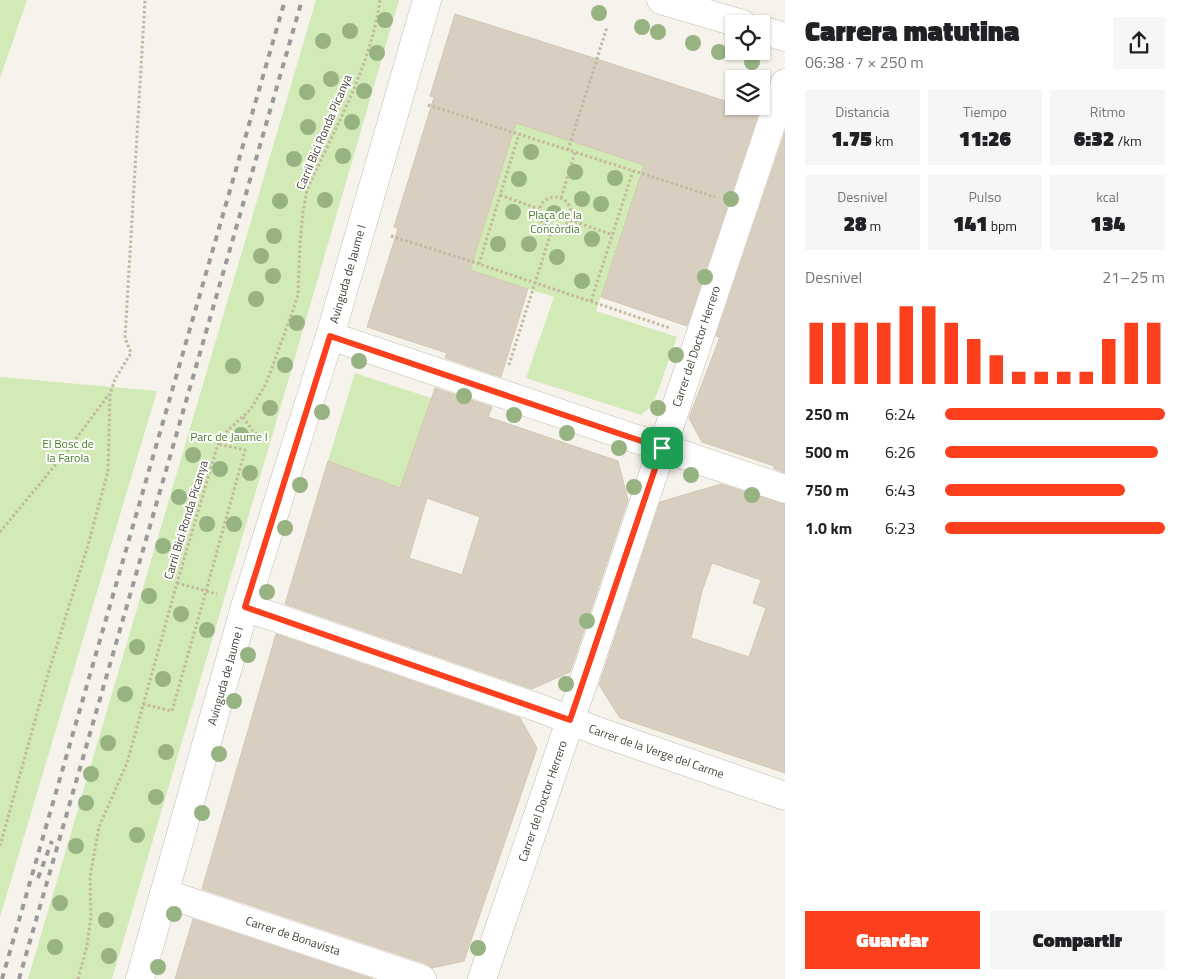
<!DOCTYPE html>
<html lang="es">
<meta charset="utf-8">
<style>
body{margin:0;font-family:"Titillium Web",sans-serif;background:#f6f6f6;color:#202124;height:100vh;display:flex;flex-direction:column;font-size:19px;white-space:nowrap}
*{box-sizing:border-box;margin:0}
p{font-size:16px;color:#757577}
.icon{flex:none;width:28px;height:28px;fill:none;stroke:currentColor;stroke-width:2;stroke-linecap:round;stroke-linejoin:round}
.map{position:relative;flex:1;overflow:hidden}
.panel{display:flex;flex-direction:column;background:#fff;width:400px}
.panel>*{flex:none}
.fabs{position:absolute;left:725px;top:15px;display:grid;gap:10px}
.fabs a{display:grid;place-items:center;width:45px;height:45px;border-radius:0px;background:#fff;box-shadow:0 1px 4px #0004;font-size:25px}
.pin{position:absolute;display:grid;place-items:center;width:42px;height:42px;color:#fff;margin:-21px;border-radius:10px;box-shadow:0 2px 8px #0006}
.round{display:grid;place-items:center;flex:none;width:52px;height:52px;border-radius:0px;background:#f6f6f6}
.summary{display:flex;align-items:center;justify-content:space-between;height:85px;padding:0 20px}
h1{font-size:28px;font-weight:800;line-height:38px}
.figures{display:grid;grid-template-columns:repeat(3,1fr);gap:8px;height:85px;padding:5px 20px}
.figures div{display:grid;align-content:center;border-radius:0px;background:#f6f6f6;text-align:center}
.figures b{font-size:21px;font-weight:800}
.figures small{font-size:14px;font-weight:400}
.figures p{font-size:14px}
.chart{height:140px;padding:10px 20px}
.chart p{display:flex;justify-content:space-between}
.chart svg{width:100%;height:90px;margin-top:5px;stroke:#fc3f1d;stroke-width:6}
.cta{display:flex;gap:10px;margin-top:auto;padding:10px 20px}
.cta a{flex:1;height:58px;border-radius:0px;background:#fc3f1d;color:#fff;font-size:20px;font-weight:800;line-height:58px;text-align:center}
.cta a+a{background:#f6f6f6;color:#202124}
ul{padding:0 20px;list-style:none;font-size:16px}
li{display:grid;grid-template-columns:80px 60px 1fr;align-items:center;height:38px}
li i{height:12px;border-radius:6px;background:#fc3f1d}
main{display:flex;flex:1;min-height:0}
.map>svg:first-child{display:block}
</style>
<main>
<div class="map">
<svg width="785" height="979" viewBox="0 0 785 979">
<rect width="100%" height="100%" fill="#f6f3ec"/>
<!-- green -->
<g fill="#d2eab5">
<polygon points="0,0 27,0 0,78"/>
<polygon points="316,0 399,0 268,450 112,979 28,979"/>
<polygon points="516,123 645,164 596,311 677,337 653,405 641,415 526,378 554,297 470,270"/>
<polygon points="355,373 431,398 401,488 328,461"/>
<polygon points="0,377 157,391 0,917"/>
</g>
<!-- building -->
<g fill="#d8cfc1" stroke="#d3c7b4" fill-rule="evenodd">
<polygon points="455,14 600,60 734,104 734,106 741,106 759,112 687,326 601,297 644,165 516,123 470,270 528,289 501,377 445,358 447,353 367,327 398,229 394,227 434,97 430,96"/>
<polygon points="785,132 785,473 773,468 777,467 702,442 689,418 720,337 716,336"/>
<path d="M 435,388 L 492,407 L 488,417 L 618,461 L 628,500 L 570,672 L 532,689 L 285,604 L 328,461 L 400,488 ZM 427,498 L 480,517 L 462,575 L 409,558 Z"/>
<path d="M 721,484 L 785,504 L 785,773 L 620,718 L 599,685 L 660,502 ZM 712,563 L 761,580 L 753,603 L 766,608 L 749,657 L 691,638 L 702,591 Z"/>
<polygon points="276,634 520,718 537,748 464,961 432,968 427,964 202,889"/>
<polygon points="193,919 373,979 175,979"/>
</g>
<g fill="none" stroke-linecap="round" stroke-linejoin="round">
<defs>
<g id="minor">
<polyline points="330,336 785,489"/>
<path id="s1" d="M 245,607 L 542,709 L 597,731 L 785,796"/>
<path id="s2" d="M 164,893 L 422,979"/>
<path id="s3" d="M 482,979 L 579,695 L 785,83"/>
</g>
<g id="tertiary">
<polyline points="661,0 742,24"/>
<polyline points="761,30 785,37"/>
<path id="s4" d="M 140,979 L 245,607 L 330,336 L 427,0"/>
</g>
</defs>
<!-- minor casing -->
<use href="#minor" stroke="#c2bbae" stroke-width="29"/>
<!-- tertiary casing -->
<use href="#tertiary" stroke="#c2bbae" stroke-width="29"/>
<!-- path -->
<g stroke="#c4b79f" stroke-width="3" stroke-dasharray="2.5 2.5" stroke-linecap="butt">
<polyline points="428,105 715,197"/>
<polyline points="568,150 607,27"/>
<polyline points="500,195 539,209"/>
<circle cx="555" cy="213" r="16"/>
<polyline points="561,198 575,152"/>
<polyline points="570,220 613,235"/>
<polyline points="391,236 473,262 670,328"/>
<polyline points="479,264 519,134"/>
<polyline points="591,301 633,171"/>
<polyline points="509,365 552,229"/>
<polyline points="243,417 253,431 264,441"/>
<polyline points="0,532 67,451 109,394"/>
<polyline points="177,583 206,591 245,450 218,444"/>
<polyline points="143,704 172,711 206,591 217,594"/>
<polyline points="0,846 48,674 88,545 108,471 110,394 115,379 131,353 125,338 145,0"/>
<path d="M 78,979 L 87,946 L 91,916 L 90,877 L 99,827 L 127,763 L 177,583 L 218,444 L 227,431 L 250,410 L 266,384 L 293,310 L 298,295 L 300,242 L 303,212 L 307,190 C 334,130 371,66 380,0"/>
</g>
<!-- minor -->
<use href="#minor" stroke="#fff" stroke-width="28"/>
<!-- tertiary -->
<use href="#tertiary" stroke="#fff" stroke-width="28"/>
<!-- rail -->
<g stroke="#9a9a9a" stroke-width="4" stroke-dasharray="6 6" stroke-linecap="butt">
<polyline points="38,878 52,841"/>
<polyline points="2,979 285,0"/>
<polyline points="19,979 302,0"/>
</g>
</g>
<!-- trees -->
<g fill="#97b381">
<circle cx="599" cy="13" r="8"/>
<circle cx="385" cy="20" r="8"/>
<circle cx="642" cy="27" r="8"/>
<circle cx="350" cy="31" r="8"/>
<circle cx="658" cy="32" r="8"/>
<circle cx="323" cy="41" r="8"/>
<circle cx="693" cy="43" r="8"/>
<circle cx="719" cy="52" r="8"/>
<circle cx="377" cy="53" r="8"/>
<circle cx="752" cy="62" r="8"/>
<circle cx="331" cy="79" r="8"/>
<circle cx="364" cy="91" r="8"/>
<circle cx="307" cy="92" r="8"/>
<circle cx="352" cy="122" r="8"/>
<circle cx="308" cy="127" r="8"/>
<circle cx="531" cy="152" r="8"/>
<circle cx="343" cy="156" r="8"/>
<circle cx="294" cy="159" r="8"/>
<circle cx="575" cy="172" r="8"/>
<circle cx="615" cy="178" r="8"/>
<circle cx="519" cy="179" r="8"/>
<circle cx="582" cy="199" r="8"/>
<circle cx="731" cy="199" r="8"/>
<circle cx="325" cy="200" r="8"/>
<circle cx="280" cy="201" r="8"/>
<circle cx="601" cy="204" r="8"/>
<circle cx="513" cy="212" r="8"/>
<circle cx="554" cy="213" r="8"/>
<circle cx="274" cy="236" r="8"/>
<circle cx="592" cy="239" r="8"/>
<circle cx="498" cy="244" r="8"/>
<circle cx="529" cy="244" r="8"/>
<circle cx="261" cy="256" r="8"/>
<circle cx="557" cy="257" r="8"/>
<circle cx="273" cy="276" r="8"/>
<circle cx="705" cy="277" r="8"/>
<circle cx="582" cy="281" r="8"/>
<circle cx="256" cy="299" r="8"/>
<circle cx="297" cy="323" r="8"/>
<circle cx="676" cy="355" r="8"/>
<circle cx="359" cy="361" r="8"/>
<circle cx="285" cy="365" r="8"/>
<circle cx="233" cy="366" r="8"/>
<circle cx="464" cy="396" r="8"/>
<circle cx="270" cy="408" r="8"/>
<circle cx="658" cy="408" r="8"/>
<circle cx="322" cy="412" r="8"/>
<circle cx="514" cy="415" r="8"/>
<circle cx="567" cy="433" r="8"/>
<circle cx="241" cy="435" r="8"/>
<circle cx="619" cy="448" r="8"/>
<circle cx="193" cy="455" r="8"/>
<circle cx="220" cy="469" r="8"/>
<circle cx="250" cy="473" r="8"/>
<circle cx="691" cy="475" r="8"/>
<circle cx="300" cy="485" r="8"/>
<circle cx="634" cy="487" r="8"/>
<circle cx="752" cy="495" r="8"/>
<circle cx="179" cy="497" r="8"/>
<circle cx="207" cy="524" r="8"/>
<circle cx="234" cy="524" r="8"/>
<circle cx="285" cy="528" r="8"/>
<circle cx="163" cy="546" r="8"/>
<circle cx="267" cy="592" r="8"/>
<circle cx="149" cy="596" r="8"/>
<circle cx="181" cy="614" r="8"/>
<circle cx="587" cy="621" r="8"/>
<circle cx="207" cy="630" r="8"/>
<circle cx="137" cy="647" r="8"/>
<circle cx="248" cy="655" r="8"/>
<circle cx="163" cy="679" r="8"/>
<circle cx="566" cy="684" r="8"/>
<circle cx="125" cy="694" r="8"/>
<circle cx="234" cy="701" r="8"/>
<circle cx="108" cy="743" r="8"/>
<circle cx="166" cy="752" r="8"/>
<circle cx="219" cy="754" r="8"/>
<circle cx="91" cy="774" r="8"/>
<circle cx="156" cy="797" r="8"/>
<circle cx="86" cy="803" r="8"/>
<circle cx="202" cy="813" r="8"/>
<circle cx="137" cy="835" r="8"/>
<circle cx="76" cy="846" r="8"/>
<circle cx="60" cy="903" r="8"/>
<circle cx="174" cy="914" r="8"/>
<circle cx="106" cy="920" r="8"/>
<circle cx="55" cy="947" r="8"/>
<circle cx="478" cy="948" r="8"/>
<circle cx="109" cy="956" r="8"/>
<circle cx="158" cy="967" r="8"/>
</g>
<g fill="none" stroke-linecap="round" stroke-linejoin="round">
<defs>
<polygon id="route" points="330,336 662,448 570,720 245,607"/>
</defs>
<!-- route casing -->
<use href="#route" stroke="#fff" stroke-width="10"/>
<!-- route -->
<use href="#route" stroke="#fc3f1d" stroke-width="6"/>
</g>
<g text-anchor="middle" stroke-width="4" stroke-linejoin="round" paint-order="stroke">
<!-- street labels -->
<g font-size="12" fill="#4b4439" stroke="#fff">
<text transform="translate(324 132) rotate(-67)" y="4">Carril Bici Ronda Picanya</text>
<text dy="4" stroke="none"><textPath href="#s4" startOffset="735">Avinguda de Jaume I</textPath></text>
<text dy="4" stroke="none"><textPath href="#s3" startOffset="668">Carrer del Doctor Herrero</textPath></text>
<text transform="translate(186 520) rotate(-73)" y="4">Carril Bici Ronda Picanya</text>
<text dy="4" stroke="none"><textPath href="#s4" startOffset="315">Avinguda de Jaume I</textPath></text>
<text dy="4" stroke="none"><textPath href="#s1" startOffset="436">Carrer de la Verge del Carme</textPath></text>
<text dy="4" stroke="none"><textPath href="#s3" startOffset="188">Carrer del Doctor Herrero</textPath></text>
<text dy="4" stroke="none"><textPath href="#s2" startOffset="136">Carrer de Bonavista</textPath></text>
</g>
<!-- park labels -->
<g font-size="12" fill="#4a7f2a" stroke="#fff">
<text x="555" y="219">Plaça de la<tspan x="555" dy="14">Concòrdia</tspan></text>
<text x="229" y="441">Parc de Jaume I</text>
<text x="68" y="448">El Bosc de<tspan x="68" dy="14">la Farola</tspan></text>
</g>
</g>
</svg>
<div class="fabs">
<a><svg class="icon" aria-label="locate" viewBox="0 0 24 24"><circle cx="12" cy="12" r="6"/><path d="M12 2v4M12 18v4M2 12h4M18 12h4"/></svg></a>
<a><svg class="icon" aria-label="layers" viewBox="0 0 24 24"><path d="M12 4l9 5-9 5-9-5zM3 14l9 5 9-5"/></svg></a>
</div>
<div class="pin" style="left:662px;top:448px;background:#1e9e55"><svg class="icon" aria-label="arrive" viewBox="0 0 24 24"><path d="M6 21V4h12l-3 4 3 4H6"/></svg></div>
</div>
<section class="panel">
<div class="summary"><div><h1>Carrera matutina</h1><p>06:38 · 7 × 250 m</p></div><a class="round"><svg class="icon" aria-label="share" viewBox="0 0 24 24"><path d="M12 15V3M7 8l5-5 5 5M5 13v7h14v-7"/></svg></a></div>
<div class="figures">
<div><p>Distancia</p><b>1.75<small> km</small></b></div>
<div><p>Tiempo</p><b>11:26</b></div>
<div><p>Ritmo</p><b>6:32<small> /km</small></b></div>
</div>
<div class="figures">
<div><p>Desnivel</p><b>28<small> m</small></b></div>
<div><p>Pulso</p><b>141<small> bpm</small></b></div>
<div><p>kcal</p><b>134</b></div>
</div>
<div class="chart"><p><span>Desnivel</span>21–25 m</p>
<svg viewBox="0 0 160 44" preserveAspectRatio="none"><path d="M5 44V14M15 44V14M25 44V14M35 44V14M45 44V6M55 44V6M65 44V14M75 44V22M85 44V30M95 44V38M105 44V38M115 44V38M125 44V38M135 44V22M145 44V14M155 44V14"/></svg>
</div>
<ul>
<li><b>250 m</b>6:24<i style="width:100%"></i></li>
<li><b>500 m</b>6:26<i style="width:97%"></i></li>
<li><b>750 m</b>6:43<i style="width:82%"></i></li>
<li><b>1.0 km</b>6:23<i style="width:100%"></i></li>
</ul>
<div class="cta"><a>Guardar</a><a>Compartir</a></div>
</section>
</main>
